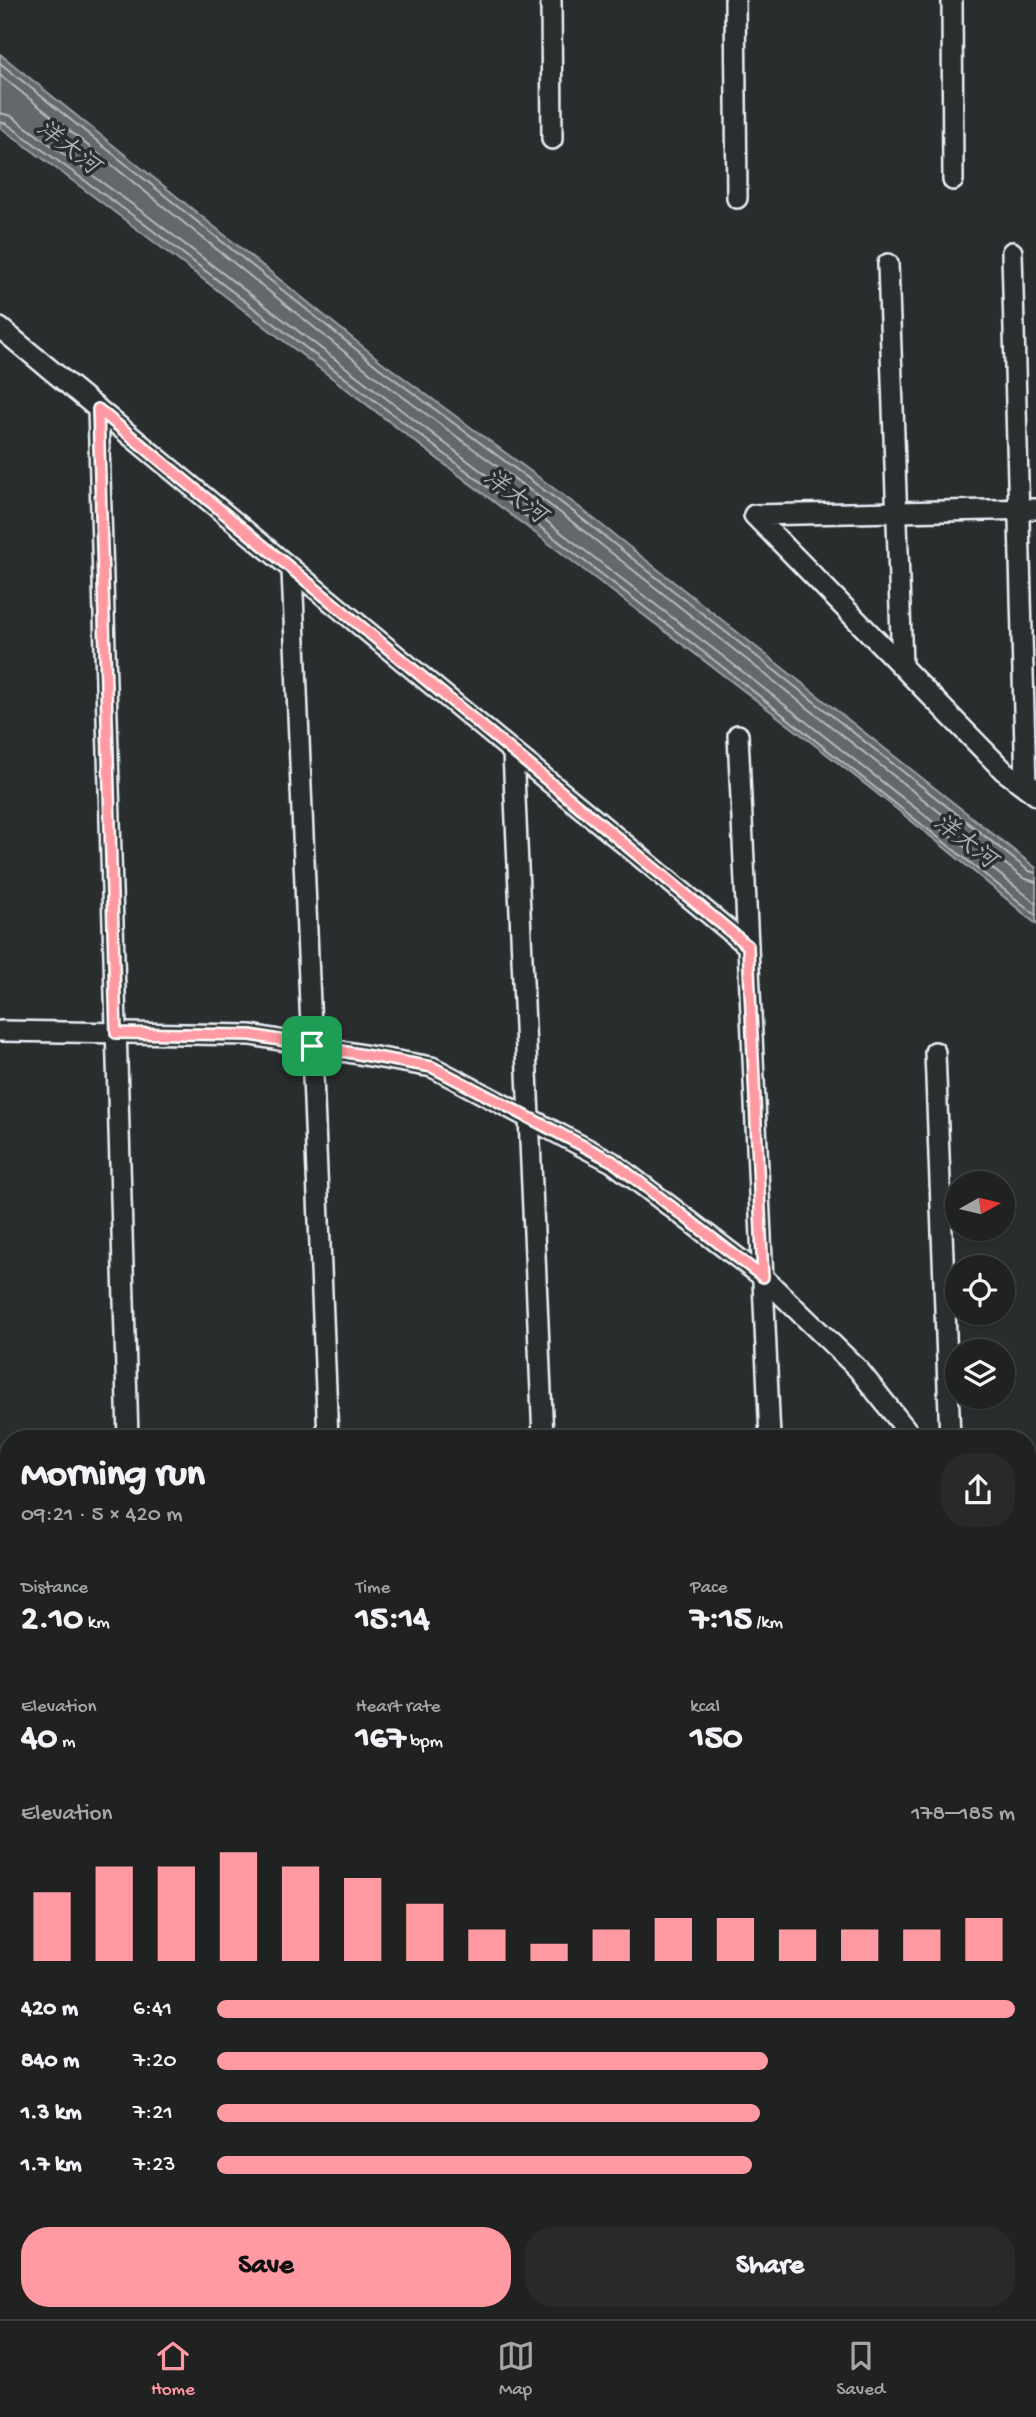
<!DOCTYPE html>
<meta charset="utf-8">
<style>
body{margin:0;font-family:"Gochi Hand","LXGW WenKai TC",sans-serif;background:#282a2a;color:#f1f3f6;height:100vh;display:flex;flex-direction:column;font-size:26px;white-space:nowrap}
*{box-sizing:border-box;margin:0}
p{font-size:23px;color:#a2a4a5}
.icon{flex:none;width:38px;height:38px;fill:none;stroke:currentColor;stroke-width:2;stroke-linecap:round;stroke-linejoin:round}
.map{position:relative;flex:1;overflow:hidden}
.drawer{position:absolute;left:0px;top:1430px;width:1036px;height:891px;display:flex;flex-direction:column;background:#202222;border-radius:28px 28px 0 0;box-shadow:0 2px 5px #0004,0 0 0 2px #3d3f40}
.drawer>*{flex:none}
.needle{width:46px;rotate:82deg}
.buttons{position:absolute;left:945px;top:1171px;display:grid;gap:14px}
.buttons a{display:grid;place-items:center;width:70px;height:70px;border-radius:50%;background:#202222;box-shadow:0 2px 5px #0004,0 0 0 2px #3d3f40;font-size:35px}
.pin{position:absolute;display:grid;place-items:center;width:60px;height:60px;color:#fff;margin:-30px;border-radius:14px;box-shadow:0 4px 10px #0006}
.round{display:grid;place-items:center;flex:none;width:74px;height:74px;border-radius:28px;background:#282a2a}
.overview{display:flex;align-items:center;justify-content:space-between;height:119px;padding:0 21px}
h1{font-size:38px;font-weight:700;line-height:52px}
.metrics{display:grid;grid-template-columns:repeat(3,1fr);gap:10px;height:119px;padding:7px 21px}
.metrics div{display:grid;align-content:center}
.metrics b{font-size:35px;font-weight:700}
.metrics small{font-size:19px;font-weight:400}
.metrics p{font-size:19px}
.chart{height:196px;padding:14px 21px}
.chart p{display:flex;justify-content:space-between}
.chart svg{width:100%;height:126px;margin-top:7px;stroke:#ff9aa2;stroke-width:6}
.primary-button{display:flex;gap:14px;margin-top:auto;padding:14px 21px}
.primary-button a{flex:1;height:80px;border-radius:28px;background:#ff9aa2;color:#111;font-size:28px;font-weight:700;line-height:80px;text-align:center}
.primary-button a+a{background:#282a2a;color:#f1f3f6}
ul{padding:0 21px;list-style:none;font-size:23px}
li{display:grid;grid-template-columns:112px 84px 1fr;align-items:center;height:52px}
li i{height:18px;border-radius:9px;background:#ff9aa2}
.tabs{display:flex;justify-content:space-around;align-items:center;height:98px;border-top:2px solid #3d3f40;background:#202222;font-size:19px;color:#a2a4a5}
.tabs a{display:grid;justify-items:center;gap:4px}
.tabs .on{color:#ff9aa2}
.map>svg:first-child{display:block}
</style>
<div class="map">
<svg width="1036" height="2319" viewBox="0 0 1036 2319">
<rect width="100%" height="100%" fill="#2a2d2e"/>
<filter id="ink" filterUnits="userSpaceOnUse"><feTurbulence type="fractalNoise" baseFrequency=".0143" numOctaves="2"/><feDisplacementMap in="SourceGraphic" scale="14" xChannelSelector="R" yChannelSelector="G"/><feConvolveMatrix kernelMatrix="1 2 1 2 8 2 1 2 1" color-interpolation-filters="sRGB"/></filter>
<g filter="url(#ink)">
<!-- water -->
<path fill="#63686b" stroke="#989fa3" stroke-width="2" d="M 0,54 L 382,362 L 575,504 L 1036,868 L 1036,924 C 877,787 706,663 539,536 C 359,400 182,260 0,127 Z"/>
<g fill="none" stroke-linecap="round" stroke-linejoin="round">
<!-- shore -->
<g stroke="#b3bac0" stroke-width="2">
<polyline points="0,63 378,367 571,510 1029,871 1036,873"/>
<polyline points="0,75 372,374 566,517 1023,878 1036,882"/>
<polyline points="0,113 11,116 144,213 720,654 1036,903"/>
<polyline points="0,122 7,124 139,220 715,661 1036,915"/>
</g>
<defs>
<g id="lane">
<polyline points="551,0 552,139"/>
<polyline points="735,0 737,198"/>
<polyline points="952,0 953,180"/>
<polyline points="1012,252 1026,787 1035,787"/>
<polyline points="888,264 902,666"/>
<polyline points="0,328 748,946 770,1438"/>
<polyline points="98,409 128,1438"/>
<polyline points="1036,509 754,515 1004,771 1036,795"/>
<polyline points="292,570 328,1438"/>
<polyline points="738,735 748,946"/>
<polyline points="513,752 543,1438"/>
<polyline points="0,1031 251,1035 432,1067 612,1162 763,1277 858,1369 913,1438"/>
<polyline points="935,1052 950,1438"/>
<polyline points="0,1471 9,1471"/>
<polyline points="1027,1610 1036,1604"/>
<polyline points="1027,1623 1036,1643"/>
<polyline points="0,1665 9,1685"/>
<polyline points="1027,1933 1036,1931"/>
<polyline points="1027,2297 1036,2295"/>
<polyline points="158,2312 158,2319"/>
<polyline points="357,2312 358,2319"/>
<polyline points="559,2312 560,2319"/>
<polyline points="810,2312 810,2319"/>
<polyline points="984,2312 984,2319"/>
<polyline points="662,2319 720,2312"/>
<polyline points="881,2319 928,2312"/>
</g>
</defs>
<!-- lane casing -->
<use href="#lane" stroke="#e8f1f8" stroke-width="24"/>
<!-- lane -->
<use href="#lane" stroke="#2a2d2e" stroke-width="19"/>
</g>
</g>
<g fill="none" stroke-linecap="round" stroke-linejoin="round" filter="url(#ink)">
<defs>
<polygon id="route" points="98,409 748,946 763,1277 612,1161 432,1067 251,1035 116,1033"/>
</defs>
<!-- route casing -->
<use href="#route" stroke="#fff" stroke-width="14"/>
<!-- route -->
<use href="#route" stroke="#ff9aa2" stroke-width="9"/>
</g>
<g text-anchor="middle" stroke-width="7" stroke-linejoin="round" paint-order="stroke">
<!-- water labels -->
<g font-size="24" font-style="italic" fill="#acb3b9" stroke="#2a2d2e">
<text transform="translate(69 146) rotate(38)" y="8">洋大河</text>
<text transform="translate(516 495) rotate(38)" y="8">洋大河</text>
<text transform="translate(966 840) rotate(38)" y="8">洋大河</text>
</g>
</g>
</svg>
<div class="buttons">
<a><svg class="needle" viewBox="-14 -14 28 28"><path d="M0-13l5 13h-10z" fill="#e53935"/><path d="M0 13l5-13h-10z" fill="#a2a4a5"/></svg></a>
<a><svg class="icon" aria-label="locate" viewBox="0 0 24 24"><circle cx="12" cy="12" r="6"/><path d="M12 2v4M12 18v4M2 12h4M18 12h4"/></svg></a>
<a><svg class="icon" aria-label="layers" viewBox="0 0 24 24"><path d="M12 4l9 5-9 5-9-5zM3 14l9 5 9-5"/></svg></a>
</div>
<div class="pin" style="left:312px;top:1046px;background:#1e9e55"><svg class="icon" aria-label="arrive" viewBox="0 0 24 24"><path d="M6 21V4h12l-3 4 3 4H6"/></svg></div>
<section class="drawer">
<div class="overview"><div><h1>Morning run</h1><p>09:21 · 5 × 420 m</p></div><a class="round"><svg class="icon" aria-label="share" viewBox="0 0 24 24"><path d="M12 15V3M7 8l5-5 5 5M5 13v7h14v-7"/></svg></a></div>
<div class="metrics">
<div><p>Distance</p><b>2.10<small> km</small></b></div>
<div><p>Time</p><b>15:14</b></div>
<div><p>Pace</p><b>7:15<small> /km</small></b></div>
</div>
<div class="metrics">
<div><p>Elevation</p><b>40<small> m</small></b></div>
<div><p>Heart rate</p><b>167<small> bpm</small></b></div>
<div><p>kcal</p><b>150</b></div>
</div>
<div class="chart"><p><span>Elevation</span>178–185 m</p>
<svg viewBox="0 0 160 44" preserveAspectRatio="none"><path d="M5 44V20M15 44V11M25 44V11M35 44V6M45 44V11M55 44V15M65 44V24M75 44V33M85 44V38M95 44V33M105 44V29M115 44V29M125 44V33M135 44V33M145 44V33M155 44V29"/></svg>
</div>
<ul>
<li><b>420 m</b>6:41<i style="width:100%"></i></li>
<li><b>840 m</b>7:20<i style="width:69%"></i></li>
<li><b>1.3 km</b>7:21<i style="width:68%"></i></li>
<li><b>1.7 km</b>7:23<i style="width:67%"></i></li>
</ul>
<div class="primary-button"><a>Save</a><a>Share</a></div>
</section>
</div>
<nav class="tabs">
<a class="on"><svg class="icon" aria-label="home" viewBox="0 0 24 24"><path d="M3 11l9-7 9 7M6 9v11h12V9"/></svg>Home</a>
<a><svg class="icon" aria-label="map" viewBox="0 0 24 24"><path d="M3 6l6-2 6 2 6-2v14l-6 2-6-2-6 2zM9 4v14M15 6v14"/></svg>Map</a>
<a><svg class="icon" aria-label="saved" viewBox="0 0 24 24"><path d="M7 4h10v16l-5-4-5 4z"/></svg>Saved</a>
</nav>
